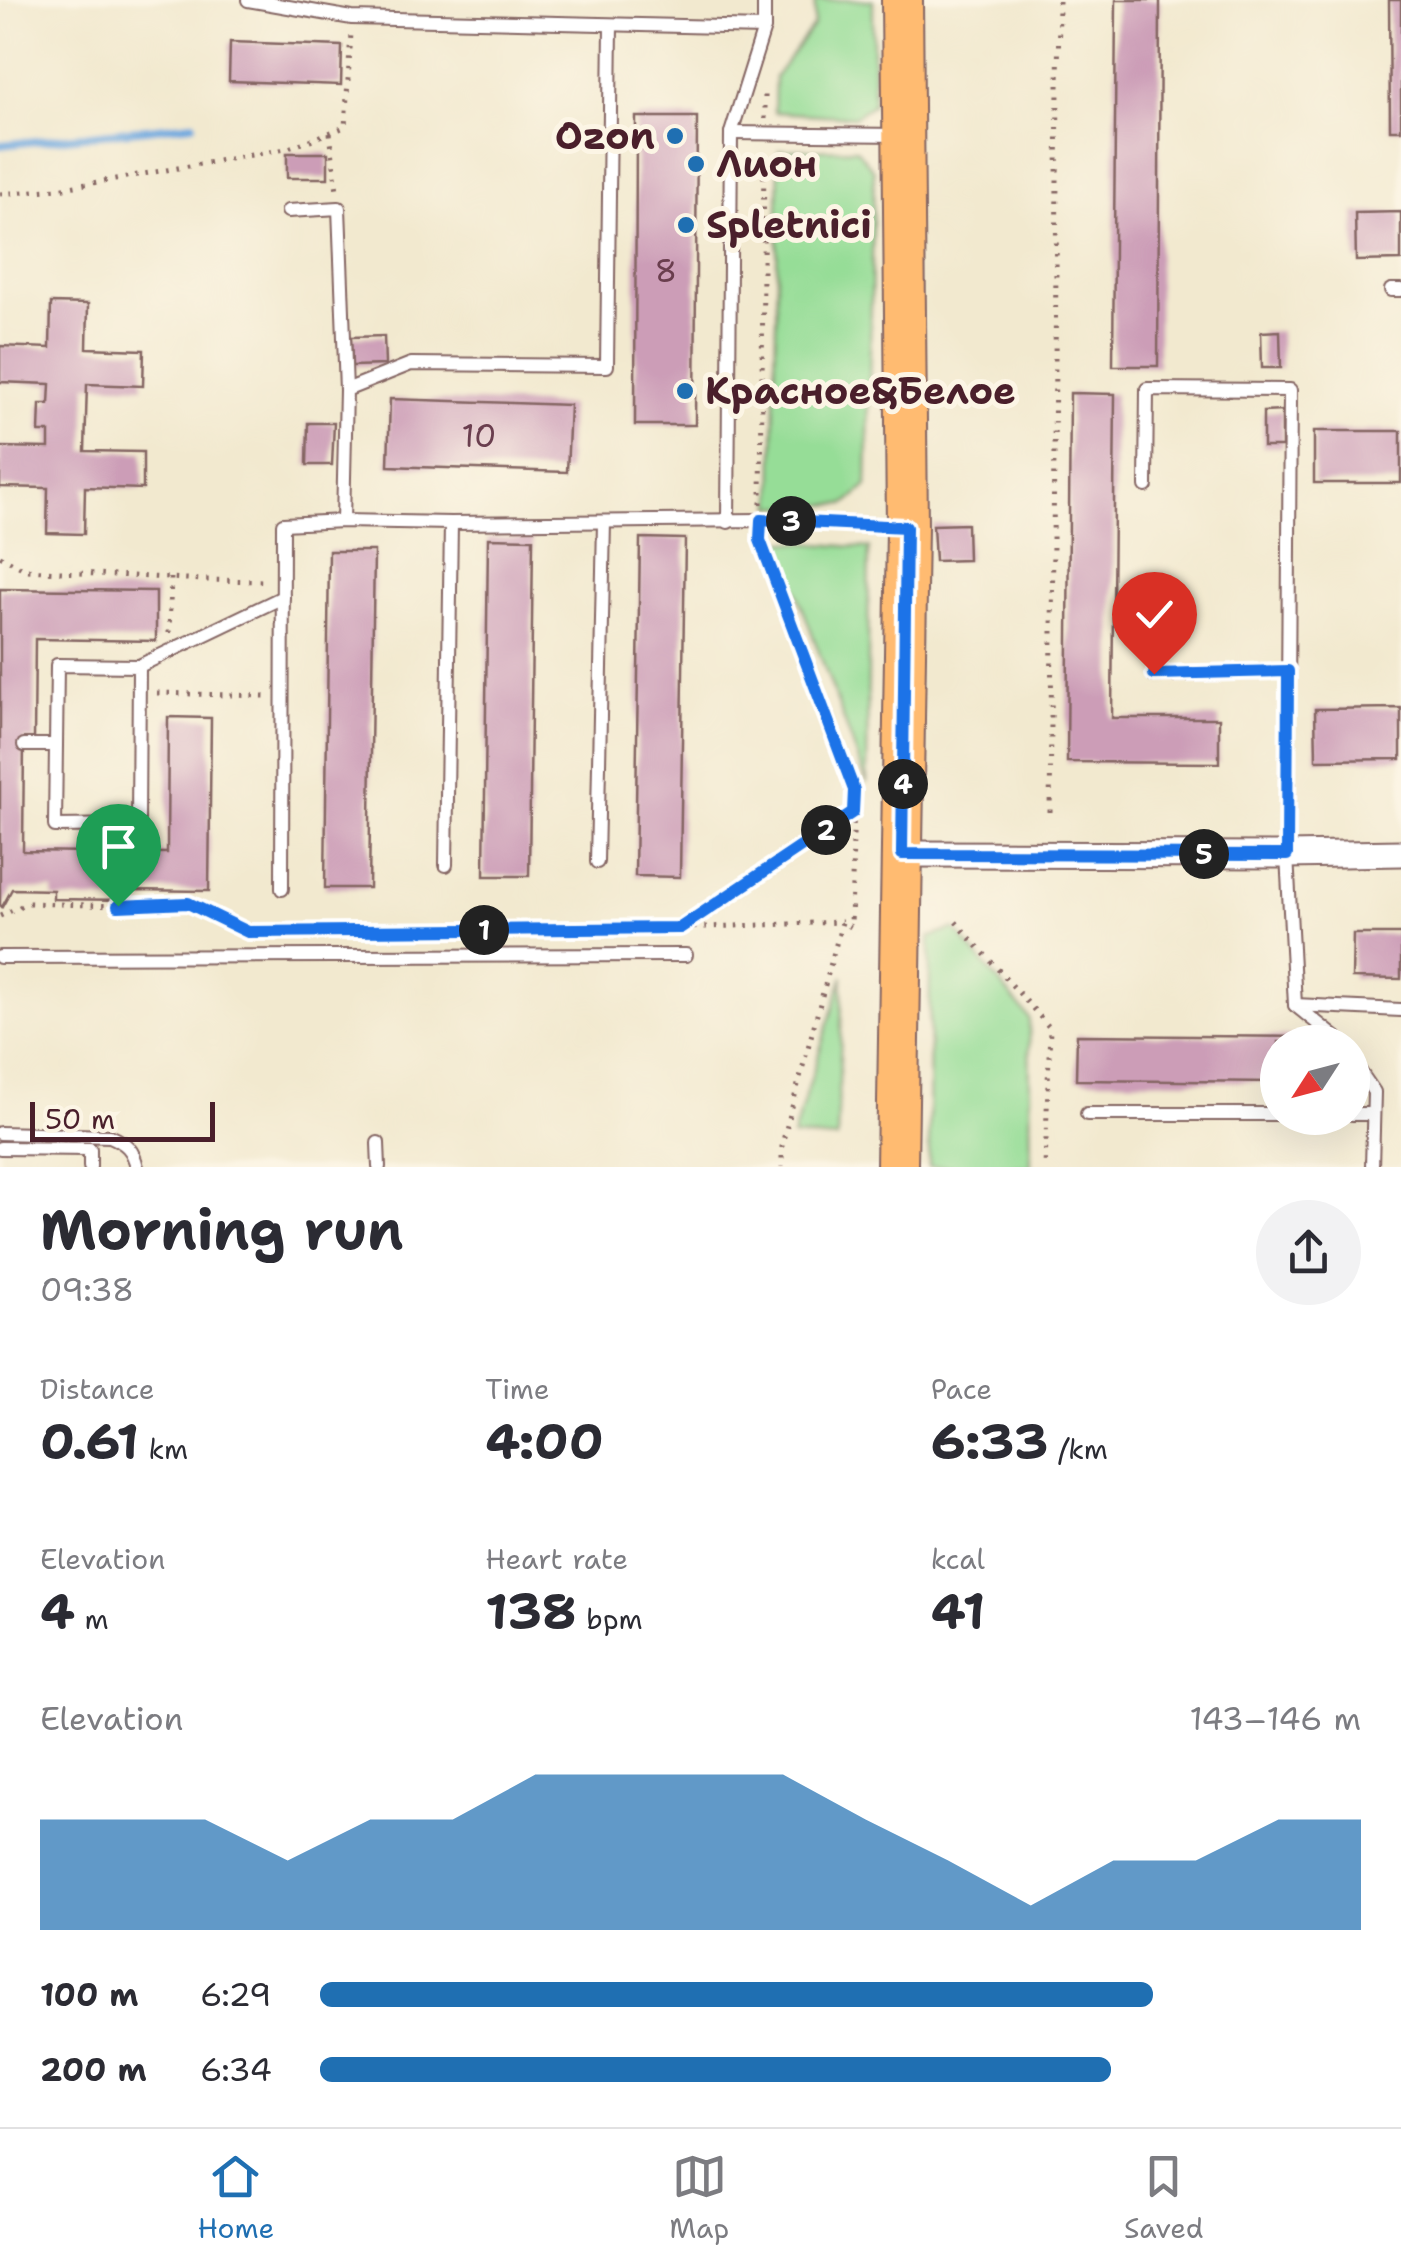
<!DOCTYPE html>
<meta charset="utf-8">
<style>
body{margin:0;font-family:"Shantell Sans",sans-serif;background:#f2f2f3;color:#2b2b33;height:100vh;display:flex;flex-direction:column;font-size:38px;white-space:nowrap}
*{box-sizing:border-box;margin:0}
p{font-size:32px;color:#7c7c81}
.icon{flex:none;width:55px;height:55px;fill:none;stroke:currentColor;stroke-width:2;stroke-linecap:round;stroke-linejoin:round}
.map{position:relative;height:1167px;overflow:hidden}
.sheet{display:flex;flex-direction:column;background:#fff;flex:1}
.sheet>*{flex:none}
.needle{width:65px;rotate:234deg}
.fabs{position:absolute;left:1260px;top:1025px;display:grid;gap:20px}
.fabs a{display:grid;place-items:center;width:110px;height:110px;border-radius:50%;background:#fff;box-shadow:0 10px 40px #0002;font-size:50px}
.scale{position:absolute;left:30px;bottom:25px;width:185px;box-sizing:border-box;padding-left:10px;border:5px solid #4a1f2b;border-top:0;font-size:28px;line-height:35px;white-space:nowrap;color:#4a1f2b;-webkit-text-stroke:8px #fcf5e5;paint-order:stroke}
.pin{position:absolute;display:grid;place-items:center;width:85px;height:85px;color:#fff;margin:-102px -42px;border-radius:50% 50% 50% 0;rotate:-45deg;box-shadow:0 0 10px #0007}
.pin .icon{rotate:45deg}
.km{position:absolute;width:50px;height:50px;margin:-25px;border-radius:50%;background:#222;color:#fff;font-size:28px;line-height:50px;text-align:center}
.round{display:grid;place-items:center;flex:none;width:105px;height:105px;border-radius:52px;background:#f2f2f3}
.headline{display:flex;align-items:center;justify-content:space-between;height:170px;padding:0 40px}
h1{font-size:55px;font-weight:700;line-height:75px}
.figures{display:grid;grid-template-columns:repeat(3,1fr);gap:15px;height:170px;padding:10px 40px}
.figures div{display:grid;align-content:center}
.figures b{font-size:50px;font-weight:700}
.figures small{font-size:28px;font-weight:400}
.figures p{font-size:28px}
.chart{height:280px;padding:20px 40px}
.chart p{display:flex;justify-content:space-between}
.chart svg{width:100%;height:180px;margin-top:10px;fill:#1f6fb2;opacity:.7}
ul{padding:0 40px;list-style:none;font-size:32px}
li{display:grid;grid-template-columns:160px 120px 1fr;align-items:center;height:75px}
li i{height:25px;border-radius:12px;background:#1f6fb2}
.dock{display:flex;justify-content:space-around;align-items:center;height:140px;border-top:2px solid #e1e1e2;background:#fff;font-size:28px;color:#7c7c81}
.dock a{display:grid;justify-items:center;gap:5px}
.dock .on{color:#1f6fb2}
.map>svg:first-child{display:block}
</style>
<div class="map">
<svg width="1401" height="1167" viewBox="0 0 1401 1167">
<rect width="100%" height="100%" fill="#fcf5e5"/>
<filter id="ink" filterUnits="userSpaceOnUse"><feTurbulence type="fractalNoise" baseFrequency=".01" numOctaves="2"/><feDisplacementMap in="SourceGraphic" scale="20" xChannelSelector="R" yChannelSelector="G"/><feConvolveMatrix kernelMatrix="1 2 1 2 8 2 1 2 1" color-interpolation-filters="sRGB"/></filter>
<filter id="wash" filterUnits="userSpaceOnUse"><feTurbulence type="fractalNoise" baseFrequency=".0048" numOctaves="4" result="noise"/><feDisplacementMap in="SourceGraphic" scale="40" xChannelSelector="R" yChannelSelector="G"/><feGaussianBlur stdDeviation="2.25" result="paint"/><feColorMatrix in="noise" values="0 0 0 0 0 0 0 0 0 0 0 0 0 0 0 0 0 1.4 0 .05"/><feComposite in="paint" operator="in"/></filter>
<g filter="url(#wash)">
<rect width="100%" height="100%" fill="#f2e9cf"/>
<!-- green -->
<g fill="#96dd97" stroke="#707e61" stroke-width="2.5">
<polygon points="815,0 873,0 873,104 854,117 774,112 775,77 814,25"/>
<polygon points="856,149 874,171 867,486 846,504 773,507 779,150"/>
<polygon points="778,541 869,548 867,783"/>
<polygon points="955,929 1029,1018 1031,1167 929,1167 930,937"/>
<polygon points="843,976 837,1139 793,1136"/>
</g>
<g fill="none" stroke-linecap="round" stroke-linejoin="round">
<!-- stream -->
<polyline stroke="#70a9df" stroke-width="8" points="0,145 193,124"/>
</g>
<g id="blocks">
<!-- building -->
<g fill="#cc9db7">
<polygon points="1116,0 1160,0 1158,366 1113,366"/>
<polygon points="1389,0 1401,0 1401,130 1390,130"/>
<polygon points="230,42 342,46 341,85 229,81"/>
<polygon points="636,117 697,117 695,425 635,425"/>
<rect x="287" y="153" width="41" height="25"/>
<polygon points="1401,212 1401,260 1356,261 1355,213"/>
<polygon points="51,303 88,304 87,348 144,350 143,386 87,384 85,451 143,452 143,489 85,487 84,534 47,533 48,488 0,487 0,447 49,448 49,432 39,432 40,404 49,404 50,384 0,382 0,346 50,348"/>
<polygon points="1280,331 1281,368 1262,368 1261,332"/>
<polygon points="384,336 385,365 352,366 351,337"/>
<polygon points="1070,393 1115,394 1112,718 1219,718 1219,763 1067,762"/>
<polygon points="390,399 570,405 567,472 388,466"/>
<polygon points="1282,411 1282,447 1263,447 1263,412"/>
<polygon points="308,423 334,423 332,465 307,465"/>
<rect x="1314" y="431" width="87" height="52"/>
<polygon points="967,524 968,560 935,561 933,525"/>
<polygon points="488,538 533,539 529,876 484,876"/>
<polygon points="640,538 685,539 680,877 635,876"/>
<polygon points="329,551 374,551 369,888 325,888"/>
<polygon points="0,589 156,591 156,641 35,639 34,740 24,739 23,851 167,853 168,717 211,718 209,891 128,890 127,900 53,899 53,890 12,889 2,907 0,905"/>
<polygon points="1401,708 1401,759 1316,760 1315,709"/>
<polygon points="1353,934 1401,934 1401,979 1352,978"/>
<polygon points="1077,1035 1312,1037 1312,1042 1278,1042 1278,1082 1076,1080"/>
</g>
</g>
</g>
<g filter="url(#ink)">
<use href="#blocks" fill-opacity="0" stroke="#856664" stroke-width="2.5"/>
<g fill="none" stroke-linecap="round" stroke-linejoin="round">
<defs>
<g id="service">
<polyline points="248,0 352,18 764,28"/>
<polyline points="731,133 900,135"/>
<polyline points="288,211 339,208 346,390"/>
<polyline points="1391,290 1401,290"/>
<polyline points="1146,486 1147,389 1290,390 1287,855 1295,1005 1341,1042"/>
<polyline points="343,521 346,390 411,364 607,366 611,25"/>
<polyline points="728,522 731,133 764,28 764,0"/>
<polygon points="57,665 139,666 138,825 55,826"/>
<polyline points="139,666 283,597"/>
<polyline points="1154,675 1288,671"/>
<polyline points="24,745 56,745"/>
<polyline points="597,862 604,522"/>
<polyline points="446,865 451,523"/>
<polyline points="282,889 283,524 343,521 451,523 761,520 904,527"/>
<polyline points="0,957 686,955"/>
<polyline points="1295,1005 1401,1010"/>
<polyline points="1352,1060 1374,1092 1372,1167"/>
<polyline points="1087,1114 1278,1114"/>
<polyline points="1352,1114 1373,1114"/>
<path d="M 0,1133 L 110,1136 C 126,1143 133,1149 137,1167"/>
<polyline points="378,1143 379,1167"/>
<polyline points="0,1148 90,1149 90,1167"/>
</g>
<polyline id="minor" points="902,854 1287,855 1401,853"/>
<polyline id="primary" points="897,1167 907,527 902,0"/>
</defs>
<!-- service casing -->
<use href="#service" stroke="#856664" stroke-width="16"/>
<!-- minor casing -->
<use href="#minor" stroke="#856664" stroke-width="29"/>
<!-- primary casing -->
<use href="#primary" stroke="#856664" stroke-width="44"/>
<!-- path -->
<g stroke="#856664" stroke-width="5" stroke-dasharray="2.5 8" stroke-linecap="butt">
<polyline points="765,119 765,90"/>
<polyline points="330,133 337,191"/>
<polyline points="0,194 58,189 286,149 345,127 351,33"/>
<polyline points="761,504 764,150"/>
<polyline points="760,535 760,540 854,790 851,927 842,922 782,1144 782,1167"/>
<polyline points="0,556 26,570 204,580 268,581"/>
<polyline points="169,633 171,576"/>
<polyline points="157,693 266,696"/>
<polyline points="1050,812 1059,0"/>
<polyline points="0,916 28,903 118,906 188,903 248,932 680,928 842,922"/>
<polyline points="956,922 1050,1028 1045,1167"/>
<polyline points="681,927 853,812"/>
</g>
<!-- service -->
<use href="#service" stroke="#fff" stroke-width="12"/>
<!-- minor -->
<use href="#minor" stroke="#fff" stroke-width="25"/>
<!-- primary -->
<use href="#primary" stroke="#ffbb71" stroke-width="40"/>
</g>
</g>
<g fill="none" stroke-linecap="round" stroke-linejoin="round" filter="url(#ink)">
<defs>
<polyline id="route" points="118,906 188,903 248,932 680,928 853,812 854,790 760,540 761,520 906,527 902,854 1287,855 1288,671 1154,674"/>
</defs>
<!-- route casing -->
<use href="#route" stroke="#fff" stroke-width="20"/>
<!-- route -->
<use href="#route" stroke="#1a73e8" stroke-width="12"/>
</g>
<!-- markers -->
<g fill="#1f6fb2" stroke="#fcf5e5" stroke-width="4">
<circle cx="675" cy="136" r="10"/>
<circle cx="696" cy="164" r="10"/>
<circle cx="686" cy="225" r="10"/>
<circle cx="685" cy="391" r="10"/>
</g>
<g text-anchor="middle" stroke-width="10" stroke-linejoin="round" paint-order="stroke">
<!-- number labels -->
<g font-size="32" fill="#6a3e4e">
<text x="666" y="282">8</text>
<text x="479" y="447">10</text>
</g>
<!-- poi labels -->
<g font-size="38" font-weight="bold" fill="#4a1f2b" stroke="#fcf5e5" text-anchor="start">
<text x="655" y="149" text-anchor="end">Ozon</text>
<text x="716" y="177">Лион</text>
<text x="706" y="238">Spletnici</text>
<text x="705" y="404">Красное&amp;Белое</text>
</g>
</g>
</svg>
<div class="fabs">
<a><svg class="needle" viewBox="-14 -14 28 28"><path d="M0-13l5 13h-10z" fill="#e53935"/><path d="M0 13l5-13h-10z" fill="#7c7c81"/></svg></a>
</div>
<div class="scale">50 m</div>
<div class="pin" style="left:118px;top:906px;background:#1e9e55"><svg class="icon" aria-label="arrive" viewBox="0 0 24 24"><path d="M6 21V4h12l-3 4 3 4H6"/></svg></div>
<div class="pin" style="left:1154px;top:674px;background:#d93025"><svg class="icon" aria-label="check" viewBox="0 0 24 24"><path d="M5 12l5 5 9-10"/></svg></div>
<b class="km" style="left:484px;top:930px">1</b>
<b class="km" style="left:826px;top:830px">2</b>
<b class="km" style="left:791px;top:521px">3</b>
<b class="km" style="left:903px;top:784px">4</b>
<b class="km" style="left:1204px;top:854px">5</b>
</div>
<section class="sheet">
<div class="headline"><div><h1>Morning run</h1><p>09:38</p></div><a class="round"><svg class="icon" aria-label="share" viewBox="0 0 24 24"><path d="M12 15V3M7 8l5-5 5 5M5 13v7h14v-7"/></svg></a></div>
<div class="figures">
<div><p>Distance</p><b>0.61<small> km</small></b></div>
<div><p>Time</p><b>4:00</b></div>
<div><p>Pace</p><b>6:33<small> /km</small></b></div>
</div>
<div class="figures">
<div><p>Elevation</p><b>4<small> m</small></b></div>
<div><p>Heart rate</p><b>138<small> bpm</small></b></div>
<div><p>kcal</p><b>41</b></div>
</div>
<div class="chart"><p><span>Elevation</span>143–146 m</p>
<svg viewBox="0 0 160 44" preserveAspectRatio="none"><path d="M0 44V17L10 17L20 17L30 27L40 17L50 17L60 6L70 6L80 6L90 6L100 17L110 27L120 38L130 27L140 27L150 17L160 17V44z"/></svg>
</div>
<ul>
<li><b>100 m</b>6:29<i style="width:80%"></i></li>
<li><b>200 m</b>6:34<i style="width:76%"></i></li>
</ul>
</section>
<nav class="dock">
<a class="on"><svg class="icon" aria-label="home" viewBox="0 0 24 24"><path d="M3 11l9-7 9 7M6 9v11h12V9"/></svg>Home</a>
<a><svg class="icon" aria-label="map" viewBox="0 0 24 24"><path d="M3 6l6-2 6 2 6-2v14l-6 2-6-2-6 2zM9 4v14M15 6v14"/></svg>Map</a>
<a><svg class="icon" aria-label="saved" viewBox="0 0 24 24"><path d="M7 4h10v16l-5-4-5 4z"/></svg>Saved</a>
</nav>
